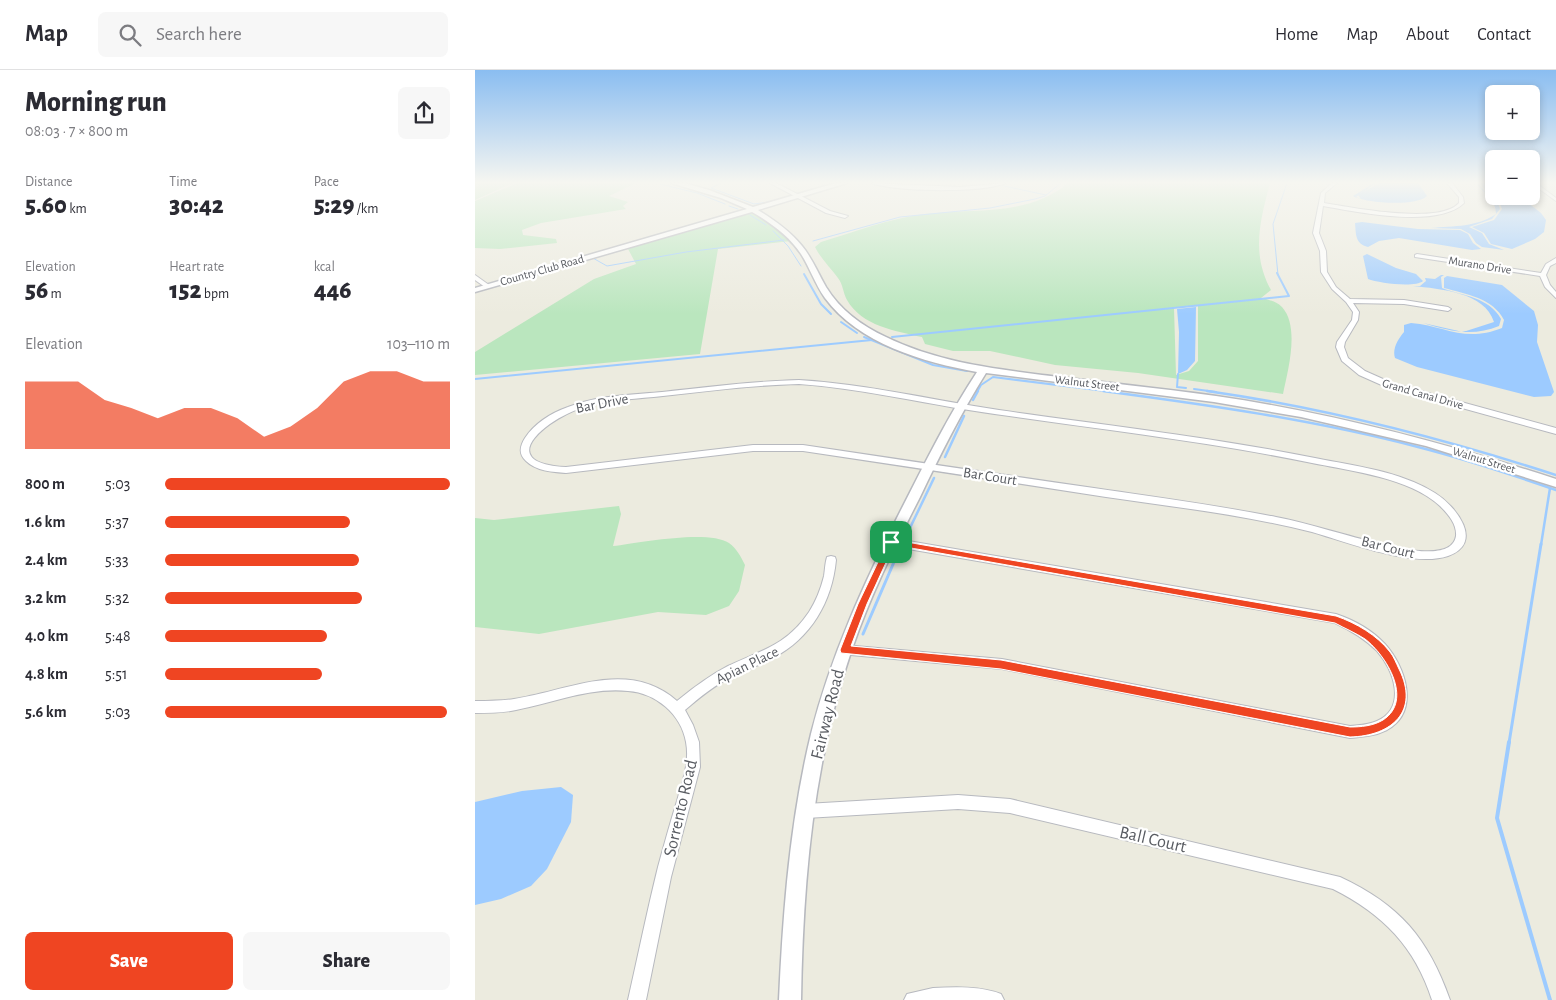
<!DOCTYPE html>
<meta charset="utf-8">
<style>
body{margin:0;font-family:"Alegreya Sans",sans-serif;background:#f7f7f7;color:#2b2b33;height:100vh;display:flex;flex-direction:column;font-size:19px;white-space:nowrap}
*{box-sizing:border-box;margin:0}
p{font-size:16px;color:#7c7c81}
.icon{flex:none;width:28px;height:28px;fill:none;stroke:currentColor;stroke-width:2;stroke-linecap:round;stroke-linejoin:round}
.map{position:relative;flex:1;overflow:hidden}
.drawer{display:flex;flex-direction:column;background:#fff;width:475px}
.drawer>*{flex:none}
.controls{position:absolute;left:1010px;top:15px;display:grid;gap:10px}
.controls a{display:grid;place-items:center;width:55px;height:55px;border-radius:8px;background:#fff;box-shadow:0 2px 8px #0003;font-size:25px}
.pin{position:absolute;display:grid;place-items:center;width:42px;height:42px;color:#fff;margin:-21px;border-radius:10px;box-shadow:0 2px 8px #0006}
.round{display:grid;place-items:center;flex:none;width:52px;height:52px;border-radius:8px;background:#f7f7f7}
.summary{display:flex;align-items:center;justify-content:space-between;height:85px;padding:0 25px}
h1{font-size:28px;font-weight:800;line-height:38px}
.figures{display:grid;grid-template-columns:repeat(3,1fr);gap:8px;height:85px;padding:5px 25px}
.figures div{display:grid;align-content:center}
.figures b{font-size:25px;font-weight:800}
.figures small{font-size:14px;font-weight:400}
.figures p{font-size:14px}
.chart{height:140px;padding:10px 25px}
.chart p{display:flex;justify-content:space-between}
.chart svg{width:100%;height:90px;margin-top:5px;fill:#ef4522;opacity:.7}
.primary-button{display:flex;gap:10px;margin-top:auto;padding:10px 25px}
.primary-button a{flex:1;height:58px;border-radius:8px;background:#ef4522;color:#fff;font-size:20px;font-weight:800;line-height:58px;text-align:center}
.primary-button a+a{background:#f7f7f7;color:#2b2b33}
ul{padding:0 25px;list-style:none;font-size:16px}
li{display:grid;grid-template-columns:80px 60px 1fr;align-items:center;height:38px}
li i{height:12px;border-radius:6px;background:#ef4522}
header{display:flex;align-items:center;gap:30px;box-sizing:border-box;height:70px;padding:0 25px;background:#fff;border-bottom:1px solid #e1e1e2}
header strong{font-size:24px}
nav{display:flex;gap:28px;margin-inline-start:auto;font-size:18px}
.search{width:350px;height:45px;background:#f7f7f7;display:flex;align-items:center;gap:12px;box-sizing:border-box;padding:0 18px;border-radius:8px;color:#7c7c81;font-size:19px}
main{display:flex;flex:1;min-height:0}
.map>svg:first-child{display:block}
</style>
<header>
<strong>Map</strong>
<div class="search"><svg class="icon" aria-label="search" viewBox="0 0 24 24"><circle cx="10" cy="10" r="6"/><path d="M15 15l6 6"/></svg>Search here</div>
<nav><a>Home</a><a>Map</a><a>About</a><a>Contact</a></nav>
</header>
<main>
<section class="drawer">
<div class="summary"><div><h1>Morning run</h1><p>08:03 · 7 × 800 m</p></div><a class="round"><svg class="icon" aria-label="share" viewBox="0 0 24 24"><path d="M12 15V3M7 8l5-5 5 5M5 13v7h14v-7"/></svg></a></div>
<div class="figures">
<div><p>Distance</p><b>5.60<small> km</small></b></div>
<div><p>Time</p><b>30:42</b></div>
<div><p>Pace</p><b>5:29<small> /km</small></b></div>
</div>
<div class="figures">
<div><p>Elevation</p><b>56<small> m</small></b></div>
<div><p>Heart rate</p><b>152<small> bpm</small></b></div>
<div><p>kcal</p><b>446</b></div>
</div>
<div class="chart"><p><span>Elevation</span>103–110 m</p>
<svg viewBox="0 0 160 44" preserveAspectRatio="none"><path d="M0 44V11L10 11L20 11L30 20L40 24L50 29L60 24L70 24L80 29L90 38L100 33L110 24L120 11L130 6L140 6L150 11L160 11V44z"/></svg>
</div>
<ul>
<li><b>800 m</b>5:03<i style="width:100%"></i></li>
<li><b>1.6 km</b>5:37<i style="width:65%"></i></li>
<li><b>2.4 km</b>5:33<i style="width:68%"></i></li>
<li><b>3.2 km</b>5:32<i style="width:69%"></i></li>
<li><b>4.0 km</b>5:48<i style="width:57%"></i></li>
<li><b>4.8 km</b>5:51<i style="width:55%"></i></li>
<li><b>5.6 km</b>5:03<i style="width:99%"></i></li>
</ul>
<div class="primary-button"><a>Save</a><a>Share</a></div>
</section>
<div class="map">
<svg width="1081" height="930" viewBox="0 0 1081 930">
<rect width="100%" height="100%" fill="#ecebdf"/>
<!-- green -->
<g fill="#bae6be" fill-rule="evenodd">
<polygon points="0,113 38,113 0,130"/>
<polygon points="42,113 161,113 134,126 153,132 148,136 151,139 66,153 47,160 48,165 81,169 82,173 25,179 0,178 0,131"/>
<path d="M 593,113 L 795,113 C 785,151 776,184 796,220 L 786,228 C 794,230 801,231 807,237 C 825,257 813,300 808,324 L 663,303 L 580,295 L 515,281 L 478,281 L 450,274 L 447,267 C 420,261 387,256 372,230 C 368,223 368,214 363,208 C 355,197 346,189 340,177 L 346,172 C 380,162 415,148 450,144 C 498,138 553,147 593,113 ZM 723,236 L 723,291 L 714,301 L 701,305 L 699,238 Z"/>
<polygon points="278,142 302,158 316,171 243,179 225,284 0,305 0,282 119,209 161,194 152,177"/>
<path d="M 144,436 L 146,444 L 138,476 C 163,473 233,459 254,473 C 262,479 266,487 270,495 L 264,521 L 254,536 L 231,545 L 183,542 L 64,564 L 0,557 L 0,448 L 19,450 Z"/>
</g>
<!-- water -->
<g fill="#9dcbff">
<path d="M 899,113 L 901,113 L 881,127 L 886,129 L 883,125 L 904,113 L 943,113 L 952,126 C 941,137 889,133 878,126 Z"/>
<path d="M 1001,113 L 1023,133 L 1025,139 L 1017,149 L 994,157 L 1007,163 L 1014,174 L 1029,180 L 1007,177 L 1001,173 L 995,164 L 986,159 L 956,158 C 979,156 1002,157 1021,144 C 1021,129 1009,124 1001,113 Z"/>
<polygon points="1005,113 1019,113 1019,126 1044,126 1066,143 1071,150 1069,162 1060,169 1037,179 1016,174 1009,163 997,157 1019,150 1027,139 1025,134"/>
<path d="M 887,152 L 943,159 L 985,160 L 993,164 L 998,173 L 1006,179 L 997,180 L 924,168 L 904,171 L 893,177 C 880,174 881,164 880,153 Z"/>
<path d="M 892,184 L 921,198 L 941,204 L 948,211 C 940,218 903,213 893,209 L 888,186 Z"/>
<path d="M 966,205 L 969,205 L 966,207 L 967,218 C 988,226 1014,227 1026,249 L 1024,256 C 998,267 974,261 948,253 L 988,262 L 1019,252 C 1010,222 965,219 938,216 L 945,216 L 951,211 L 950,208 L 960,209 Z"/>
<path d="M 972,206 L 1027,215 L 1059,241 L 1063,255 L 1062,272 L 1079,322 L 1076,326 L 1059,327 L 942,297 L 920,288 C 917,279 923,269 929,262 L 929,255 L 936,253 C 971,256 989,273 1027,258 L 1029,250 C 1018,228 991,224 969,218 L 969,208 Z"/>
<polygon points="721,237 720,291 712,300 703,304 704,262 702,239"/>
<polygon points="86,717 98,725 96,752 72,799 56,816 26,829 0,835 0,732 47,721"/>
</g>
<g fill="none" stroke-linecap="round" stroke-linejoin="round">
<!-- stream-far4 -->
<g stroke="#9dcbff" stroke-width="1">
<polyline points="246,113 236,118 279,134 294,132"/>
<polyline points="185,114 222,123 250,134"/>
<polyline points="529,116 571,125"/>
<polyline points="254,136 263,139"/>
<polyline points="275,145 291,155"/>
<polyline points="298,161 313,176 326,196"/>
<polyline points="338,171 425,147 515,138 560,129 570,126 586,113"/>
<polyline points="116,187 132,196 211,182 309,170"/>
<polyline points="803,205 798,154 812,113"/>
</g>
<!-- stream-far3 -->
<g stroke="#9dcbff" stroke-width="2">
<polyline points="329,204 346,234 356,244"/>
<polyline points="366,252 382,263"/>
<polyline points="389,267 458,295 492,301"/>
<polyline points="417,267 814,226 802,203"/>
<polyline points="703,304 702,317 711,318"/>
<polyline points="0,309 397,270"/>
<polyline points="719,319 741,322"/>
<polyline points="502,322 506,315 518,307 638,322"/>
</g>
<!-- stream-far2 -->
<g stroke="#9dcbff" stroke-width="2.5">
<path d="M 628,321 C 734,335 840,350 943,377 C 990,389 1035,404 1081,420"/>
<path d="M 732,321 C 851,338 967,368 1081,405"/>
<polyline points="498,330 503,321"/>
<polyline points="470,387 489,346"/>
<polyline points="434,460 459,408"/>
<polyline points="1066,475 1075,418"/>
</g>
<!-- stream-far1 -->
<g stroke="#9dcbff" stroke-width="3">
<polyline points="388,564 422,485"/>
<polyline points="1034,673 1066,474"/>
</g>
<!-- stream -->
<polyline stroke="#9dcbff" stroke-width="4" points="1034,672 1022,748 1075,930"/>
<defs>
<g id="minor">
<polygon points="295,113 301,113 355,141 373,146 370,148 351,143"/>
<path d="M 396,113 L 485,117 L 531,113 C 506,123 422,122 396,113 Z"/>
<path d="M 857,113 L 862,113 L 850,123 L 849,133 C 879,138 948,151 975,139 C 978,138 982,135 984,133 L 984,127 L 972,113 L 977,113 L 988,127 L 989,133 C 962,159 883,142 848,136 L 844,163 L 851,181 L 852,202 L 861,217 L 875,229 L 929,230 L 973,237 L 976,239 L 973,241 L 929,234 L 878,233 L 884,242 L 883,250 L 870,272 L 869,277 L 873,288 L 890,301 L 917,313 L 1081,358 L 1081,364 L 911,317 L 884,305 L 867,291 L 861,277 L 862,272 L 877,250 L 878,242 L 871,232 L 857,219 L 846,202 L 845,181 L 838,163 L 846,123 Z"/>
<polygon points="1056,113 1061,113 1081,128 1081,131"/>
<polygon points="942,184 1066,203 1071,194 1081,188 1081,193 1075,196 1071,205 1075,215 1081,222 1081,228 1070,217 1065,206 940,187 940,185"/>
<polygon points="0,205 14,215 14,217 10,217 0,210"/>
<path d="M 324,310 C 391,314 457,330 524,340 C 629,355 736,367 840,388 C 880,396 925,401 960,423 C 981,436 1010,473 973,486 C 938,498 872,472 837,462 C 770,445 700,437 631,427 C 530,411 429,396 328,381 L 278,381 L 91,403 C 78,402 61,401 51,391 C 43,384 45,376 50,368 C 60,353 76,343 93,337 C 123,325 155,325 187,322 C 233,317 278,311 324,310 ZM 324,314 C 383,318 441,332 500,341 C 612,358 725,370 837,393 C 877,401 935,408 965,436 C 973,444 982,454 981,466 C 977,492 923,478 907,474 C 871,466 837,454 801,447 C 741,435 680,427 619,418 C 522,404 425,390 328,375 L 278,375 L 91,397 C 14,393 76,345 113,336 C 137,329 163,329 188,326 C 233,321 278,315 324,314 Z"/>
<path d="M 416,468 L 861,544 C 879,550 897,560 910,574 C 930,596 946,641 912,660 C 900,666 888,667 875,668 L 527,599 L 365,584 L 363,580 L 365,576 L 369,575 L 527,589 L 875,656 C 884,655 893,655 902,651 C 932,638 919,600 902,581 C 890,569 875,560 860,553 L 416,476 L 411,472 Z"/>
<path d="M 356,486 L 360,487 L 361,490 C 357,532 336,568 298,588 C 286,595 272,599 260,605 C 241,614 225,627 210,640 L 218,655 L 224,672 L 225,697 L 196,807 L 171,930 L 153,930 C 163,886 172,841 183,797 C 189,775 195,753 202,731 C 207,712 215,693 211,672 C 206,644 181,623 153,621 C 115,617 78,633 41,640 C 28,643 14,643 0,643 L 0,631 C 13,631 26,631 39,629 C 93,621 153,588 202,631 C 218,618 234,606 253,596 C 287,580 312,575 334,542 C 341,531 346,518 349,506 C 350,500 350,493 352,487 Z"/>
<path d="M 483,725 L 535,729 L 865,807 C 925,835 953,868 975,930 L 957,930 C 940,877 908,844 858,819 L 535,743 L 483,739 L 331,748 L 326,746 L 324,741 L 326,736 L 331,734 Z"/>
<path d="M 458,918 C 480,917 506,916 526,924 L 529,930 L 429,930 L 432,924 Z"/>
</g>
<path id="tertiary" d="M 196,113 L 209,113 L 234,120 L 278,137 L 361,113 L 372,113 L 283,140 C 299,150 315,161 327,176 C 337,188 343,203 351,217 C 365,240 387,256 411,267 C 460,291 513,298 567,305 C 625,312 683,318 741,326 C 857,343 970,373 1081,409 L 1081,417 L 951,376 L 826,347 L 739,332 L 511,303 C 486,343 465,385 445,427 C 420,476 395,526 377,579 C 338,692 328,811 326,930 L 304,930 C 308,841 315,751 336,664 C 356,585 389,513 426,440 C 450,393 473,346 502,302 C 448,292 384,274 350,228 C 340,214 335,198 326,184 C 314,166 296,153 277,142 L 0,222 L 0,218 L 272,139 L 246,128 Z"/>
</defs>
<!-- minor casing -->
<use href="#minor" stroke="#b7b9bf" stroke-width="2"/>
<!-- tertiary casing -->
<use href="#tertiary" stroke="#b7b9bf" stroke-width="3"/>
<!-- minor -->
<use href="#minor" fill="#fff" fill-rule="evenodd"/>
<!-- tertiary -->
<use href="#tertiary" fill="#fff" fill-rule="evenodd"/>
</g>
<!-- sky -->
<linearGradient id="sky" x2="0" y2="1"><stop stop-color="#8abdf1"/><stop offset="0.46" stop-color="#f6f6f1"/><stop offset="1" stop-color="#f6f6f1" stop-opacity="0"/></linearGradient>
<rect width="1081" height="244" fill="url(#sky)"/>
<!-- route -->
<path fill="#ef4522" stroke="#fff" fill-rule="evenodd" d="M 414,469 L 861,546 C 881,553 902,565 915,582 C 919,587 921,593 924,599 C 945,641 917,666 875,667 L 526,599 L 366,583 L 365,580 L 383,534 ZM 419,475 L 860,553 C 869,558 881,563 890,569 C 911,585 939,630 908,650 C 898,656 886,657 875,657 L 526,590 L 376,576 L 392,534 Z"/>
<g text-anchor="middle" stroke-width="4.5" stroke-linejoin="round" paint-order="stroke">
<!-- far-street labels -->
<g font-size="12" fill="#585b61" stroke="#fff">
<text transform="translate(1005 195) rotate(9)" y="4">Murano Drive</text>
<text transform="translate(67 200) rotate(-16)" y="4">Country Club Road</text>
<text transform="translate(612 313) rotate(7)" y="4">Walnut Street</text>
<text transform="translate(948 324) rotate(16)" y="4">Grand Canal Drive</text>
<text transform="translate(1009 390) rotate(17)" y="4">Walnut Street</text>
</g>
<!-- street labels -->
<g font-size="15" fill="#585b61" stroke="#fff">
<text transform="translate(127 333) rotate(-11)" y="5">Bar Drive</text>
<text transform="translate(515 406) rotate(9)" y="5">Bar Court</text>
<text transform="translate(913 477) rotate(14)" y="5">Bar Court</text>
<text transform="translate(272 595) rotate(-26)" y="5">Apian Place</text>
</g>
<!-- near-street labels -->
<g font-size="18" fill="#585b61" stroke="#fff">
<text transform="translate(352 644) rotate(-76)" y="6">Fairway Road</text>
<text transform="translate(205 738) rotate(-77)" y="6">Sorrento Road</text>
<text transform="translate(678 769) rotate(13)" y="6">Ball Court</text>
</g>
</g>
</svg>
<div class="controls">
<a>+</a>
<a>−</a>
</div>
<div class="pin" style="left:416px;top:472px;background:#1e9e55"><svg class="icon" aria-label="arrive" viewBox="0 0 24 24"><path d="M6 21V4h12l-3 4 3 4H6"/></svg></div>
</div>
</main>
